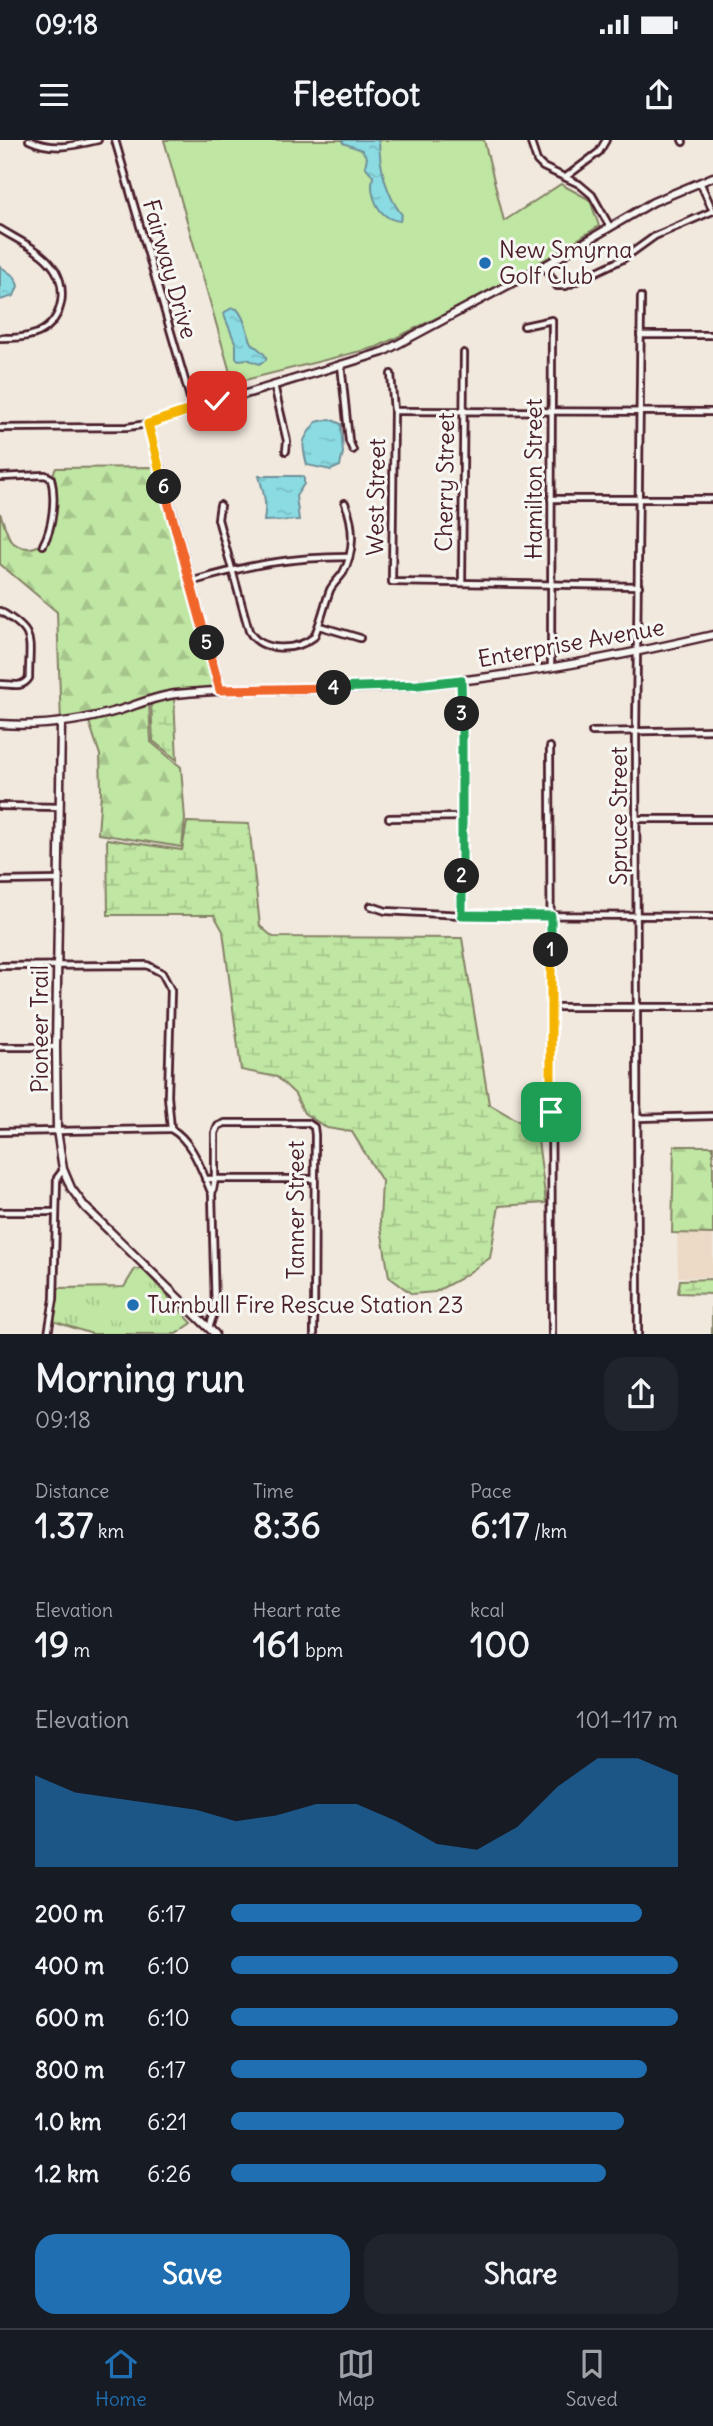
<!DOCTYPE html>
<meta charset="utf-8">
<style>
body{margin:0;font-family:Delius,sans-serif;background:#20242c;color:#f1f3f6;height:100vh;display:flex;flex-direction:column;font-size:26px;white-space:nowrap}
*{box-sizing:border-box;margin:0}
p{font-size:23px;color:#9ea1a6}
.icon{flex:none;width:38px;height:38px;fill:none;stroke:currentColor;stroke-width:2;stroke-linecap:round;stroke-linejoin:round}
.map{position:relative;height:1194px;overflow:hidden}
.details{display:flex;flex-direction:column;background:#171b24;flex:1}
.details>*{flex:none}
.pin{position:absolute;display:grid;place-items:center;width:60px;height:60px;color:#fff;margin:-30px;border-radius:14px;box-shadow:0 4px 10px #0006}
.km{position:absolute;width:35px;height:35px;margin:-18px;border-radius:50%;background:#222;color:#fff;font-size:19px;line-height:35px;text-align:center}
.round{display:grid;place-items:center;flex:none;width:74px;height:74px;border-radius:21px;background:#20242c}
.summary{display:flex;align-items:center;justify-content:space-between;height:119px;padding:0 35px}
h1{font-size:38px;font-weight:800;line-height:52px}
.metrics{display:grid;grid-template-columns:repeat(3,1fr);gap:10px;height:119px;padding:7px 35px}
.metrics div{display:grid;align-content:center}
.metrics b{font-size:35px;font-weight:800}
.metrics small{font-size:19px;font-weight:400}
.metrics p{font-size:19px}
.chart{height:196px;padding:14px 35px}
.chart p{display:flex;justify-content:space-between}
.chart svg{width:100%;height:126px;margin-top:7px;fill:#1f6fb2;opacity:.7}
.button{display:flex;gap:14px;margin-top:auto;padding:14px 35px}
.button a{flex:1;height:80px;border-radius:21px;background:#1f6fb2;color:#fff;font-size:28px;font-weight:800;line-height:80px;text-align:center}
.button a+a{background:#20242c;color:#f1f3f6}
ul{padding:0 35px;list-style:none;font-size:23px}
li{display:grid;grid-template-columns:112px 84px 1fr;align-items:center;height:52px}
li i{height:18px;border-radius:9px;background:#1f6fb2}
.status{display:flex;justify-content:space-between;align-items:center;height:49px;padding:0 35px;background:#171b24;direction:ltr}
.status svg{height:19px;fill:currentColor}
header{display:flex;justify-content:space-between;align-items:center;height:91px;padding:0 35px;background:#171b24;font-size:32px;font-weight:800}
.tabs{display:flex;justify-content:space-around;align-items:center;height:98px;border-top:2px solid #363941;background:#171b24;font-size:19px;color:#9ea1a6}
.tabs a{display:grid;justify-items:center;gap:4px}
.tabs .active{color:#1f6fb2}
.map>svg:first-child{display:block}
</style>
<div class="status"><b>09:18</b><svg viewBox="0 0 49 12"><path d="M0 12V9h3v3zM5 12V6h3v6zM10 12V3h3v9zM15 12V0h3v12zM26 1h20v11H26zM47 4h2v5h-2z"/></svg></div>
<header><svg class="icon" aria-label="menu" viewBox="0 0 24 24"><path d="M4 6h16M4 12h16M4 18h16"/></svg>Fleetfoot<svg class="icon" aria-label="share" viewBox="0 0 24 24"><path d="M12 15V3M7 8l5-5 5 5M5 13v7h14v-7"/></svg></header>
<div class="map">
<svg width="713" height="1194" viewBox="0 0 713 1194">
<defs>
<pattern id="forest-firs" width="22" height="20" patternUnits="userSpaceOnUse" patternTransform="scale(1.75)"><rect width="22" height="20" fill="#bfe6a2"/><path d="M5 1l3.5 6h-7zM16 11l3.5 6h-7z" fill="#a6c58c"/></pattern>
<pattern id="wetland-marsh" width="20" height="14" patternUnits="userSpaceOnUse" patternTransform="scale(1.75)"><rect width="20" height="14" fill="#bfe6a2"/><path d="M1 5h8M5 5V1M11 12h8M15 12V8" fill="none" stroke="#a6c58c"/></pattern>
<pattern id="park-tufts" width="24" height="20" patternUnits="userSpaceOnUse" patternTransform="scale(1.75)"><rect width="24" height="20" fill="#bfe6a2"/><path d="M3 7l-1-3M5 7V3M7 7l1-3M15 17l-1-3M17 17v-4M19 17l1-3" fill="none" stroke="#a6c58c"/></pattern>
<pattern id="water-ripples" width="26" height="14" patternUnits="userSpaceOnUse" patternTransform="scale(1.75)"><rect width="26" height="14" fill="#8adbe2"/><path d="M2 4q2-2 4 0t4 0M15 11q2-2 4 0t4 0" fill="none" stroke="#79bcc2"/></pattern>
</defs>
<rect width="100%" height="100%" fill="#f1e9de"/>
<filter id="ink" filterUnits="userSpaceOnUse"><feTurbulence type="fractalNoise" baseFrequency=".0143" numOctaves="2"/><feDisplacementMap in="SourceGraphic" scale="14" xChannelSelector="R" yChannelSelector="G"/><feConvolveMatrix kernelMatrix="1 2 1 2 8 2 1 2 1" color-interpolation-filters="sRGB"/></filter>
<g filter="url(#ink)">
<!-- built -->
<polygon fill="#ecdac7" points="677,1094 713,1094 713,1137 678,1137"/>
<!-- grass -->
<polygon fill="#bfe6a2" stroke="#848266" stroke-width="2" points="164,0 484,0 504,81 561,44 590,60 599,86 548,118 455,169 377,207 233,243"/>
<!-- forest -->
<g fill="url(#forest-firs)" stroke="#848266" stroke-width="2">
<path d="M 159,327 L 220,550 L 149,561 L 151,602 L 181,627 L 185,679 L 182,707 L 98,694 L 101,652 L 100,615 L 88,579 L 61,584 L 57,472 L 0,424 L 0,373 C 3,381 6,391 10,399 C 15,406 21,408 29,408 C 56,408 56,358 51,338 L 56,328 Z"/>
<polygon points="674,1006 713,1006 713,1094 672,1093"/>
</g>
<!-- wetland -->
<g fill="url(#wetland-marsh)" stroke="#848266" stroke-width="2">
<polygon points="174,557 177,620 153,601 151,563"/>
<polygon points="187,682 249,684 260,786 273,797 462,798 489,964 537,992 546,1063 499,1066 490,1118 461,1138 435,1152 412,1154 389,1137 380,1082 382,1041 352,992 327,988 304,973 295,954 277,937 241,930 223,791 214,775 108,775 107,699 182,710"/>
<polygon points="713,1139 713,1194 712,1194 712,1154 678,1153 680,1140"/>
</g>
<!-- park -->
<polygon fill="url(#park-tufts)" stroke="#848266" stroke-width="2" points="135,1129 143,1129 192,1183 176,1194 92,1194 53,1181 57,1148 124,1147"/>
<!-- water -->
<g fill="url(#water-ripples)" stroke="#709099" stroke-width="2">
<path d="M 343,0 L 377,0 L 379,2 C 380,28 386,54 402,75 L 400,81 C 378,79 369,55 373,36 L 365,26 L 367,18 L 362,10 L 343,3 Z"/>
<polygon points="0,126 15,137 18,146 14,156 0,160"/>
<path d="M 232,168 L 237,169 C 246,179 246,190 251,201 C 254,208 262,209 266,217 L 266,220 L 259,224 L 247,219 L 239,220 L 236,218 L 236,205 L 224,175 L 225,172 Z"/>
<path d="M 330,279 L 341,284 L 343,313 L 340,326 L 331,330 L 307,325 C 301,302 301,301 316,282 Z"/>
<path d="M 259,336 L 302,336 L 304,339 L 304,344 L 296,356 L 299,380 L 264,381 C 267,361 264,355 259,336 Z"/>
</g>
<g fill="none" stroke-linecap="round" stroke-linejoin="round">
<defs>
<g id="minor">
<path d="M 29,0 C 52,11 73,6 98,0"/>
<polyline points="115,0 193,268"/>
<polyline points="530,0 537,21 543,27 579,44 592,55 610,87"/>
<polyline points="682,0 683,2"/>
<polyline points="566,37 599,12 606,0"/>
<polyline points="700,42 713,71"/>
<path d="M 0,89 C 16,99 38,109 50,123 C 69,144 65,180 38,193 C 26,198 13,198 0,198"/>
<polyline points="544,126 557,146 566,146 623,119 655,96 713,71"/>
<polyline points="524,186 552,180 551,527"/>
<polyline points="640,195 713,195"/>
<polyline points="341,224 349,301 353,310"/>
<polyline points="391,234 394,271 392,442 639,446"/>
<polyline points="274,245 287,301 286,311"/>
<polyline points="394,271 713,272"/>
<polyline points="0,288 127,287 148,284"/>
<path d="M 0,337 L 45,335 L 51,338 C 56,358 53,387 43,405"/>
<polyline points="551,359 713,359"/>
<path d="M 220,365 L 218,379 L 249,491 C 261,513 296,511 314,497 C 321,482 324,466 330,450 C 333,444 339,439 343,433 C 355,411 354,385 345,363"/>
<path d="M 190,442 C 248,425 289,417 349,417"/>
<polyline points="462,443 464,213"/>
<path d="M 0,471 C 37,493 29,498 29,538 C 22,549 11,544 0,544"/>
<polyline points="319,486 360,498"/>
<polyline points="462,540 462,775"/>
<polyline points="592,592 713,590"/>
<polyline points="550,607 552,1194"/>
<polyline points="0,666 60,667"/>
<polyline points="389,678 462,677"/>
<polyline points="636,679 713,679"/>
<polyline points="0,741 59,740"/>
<polyline points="371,766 386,771 462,775 713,776"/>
<path d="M 0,826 L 147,825 L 162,833 L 171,850 L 168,956 L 171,989 C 193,1001 202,1032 212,1054"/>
<polyline points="550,867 713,867"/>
<polyline points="0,907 56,907"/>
<polyline points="638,978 713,976"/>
<polyline points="0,992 171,989"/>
<polyline points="205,1039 314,1039"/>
<polyline points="0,1072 55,1072"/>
<polyline points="209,1188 215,1170 212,1054 215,1039 215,993 218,986 225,983 308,983 314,987 315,995 314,1194"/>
<polyline points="48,1194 54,1159 57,1038 63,1030"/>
<polyline points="638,1194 636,593 641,157"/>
</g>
<g id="tertiary">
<polyline points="220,550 148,284 383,212 544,126 653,62 713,37"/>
<path d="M 0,584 C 42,587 79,582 120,570 C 139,564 157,556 176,554 C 257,545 339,552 420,545 C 519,536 617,517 713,495"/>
<polyline points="61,584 56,907 57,990 63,1029 71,1048 85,1067 215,1194"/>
</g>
</defs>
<!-- minor casing -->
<use href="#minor" stroke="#4a1f2b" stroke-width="10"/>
<!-- tertiary casing -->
<use href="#tertiary" stroke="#4a1f2b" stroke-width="11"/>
<!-- minor -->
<use href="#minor" stroke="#f6f6f2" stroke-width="4.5"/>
<!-- tertiary -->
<use href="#tertiary" stroke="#f6f6f2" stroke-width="6"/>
</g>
</g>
<g fill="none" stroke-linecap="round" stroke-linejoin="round" filter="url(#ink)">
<defs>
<polyline id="split-1" points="551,810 551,972"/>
<polyline id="split-2" points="462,736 462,775 551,776 551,810"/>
<polyline id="split-3" points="462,574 462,736"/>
<polyline id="split-4" points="334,548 418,545 461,540 462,574"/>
<polyline id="split-5" points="207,503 220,550 334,548"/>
<polyline id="split-6" points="164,347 207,503"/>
<polyline id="split-7" points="164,347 148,284 217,261"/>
</defs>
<!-- split-1 casing -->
<use href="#split-1" stroke="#fff" stroke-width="14"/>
<!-- split-2 casing -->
<use href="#split-2" stroke="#fff" stroke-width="14"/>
<!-- split-3 casing -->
<use href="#split-3" stroke="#fff" stroke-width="14"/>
<!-- split-4 casing -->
<use href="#split-4" stroke="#fff" stroke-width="14"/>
<!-- split-5 casing -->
<use href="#split-5" stroke="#fff" stroke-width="14"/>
<!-- split-6 casing -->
<use href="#split-6" stroke="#fff" stroke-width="14"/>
<!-- split-7 casing -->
<use href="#split-7" stroke="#fff" stroke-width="14"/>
<!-- split-1 -->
<use href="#split-1" stroke="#f5b400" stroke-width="9"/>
<!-- split-2 -->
<use href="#split-2" stroke="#22a559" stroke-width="9"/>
<!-- split-3 -->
<use href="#split-3" stroke="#22a559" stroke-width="9"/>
<!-- split-4 -->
<use href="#split-4" stroke="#22a559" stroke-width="9"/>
<!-- split-5 -->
<use href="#split-5" stroke="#f0652b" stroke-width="9"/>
<!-- split-6 -->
<use href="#split-6" stroke="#f0652b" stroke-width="9"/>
<!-- split-7 -->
<use href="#split-7" stroke="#f5b400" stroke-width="9"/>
</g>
<!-- markers -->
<g fill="#1f6fb2" stroke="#f6f6f2" stroke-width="2.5">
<circle cx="485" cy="123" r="7"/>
<circle cx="133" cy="1165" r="7"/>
</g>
<g text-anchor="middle" stroke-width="6" stroke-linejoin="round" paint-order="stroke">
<!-- poi labels -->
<g font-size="23" fill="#4a1f2b" stroke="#f6f6f2" text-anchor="start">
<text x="499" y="118">New Smyrna<tspan x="499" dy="26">Golf Club</tspan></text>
<text x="147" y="1173">Turnbull Fire Rescue Station 23</text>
</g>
<!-- street labels -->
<g font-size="23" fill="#4a1f2b" stroke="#f6f6f2">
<text transform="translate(170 129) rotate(74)" y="8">Fairway Drive</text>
<text transform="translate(534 339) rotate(-90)" y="8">Hamilton Street</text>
<text transform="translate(445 342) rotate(-89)" y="8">Cherry Street</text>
<text transform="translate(376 357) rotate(-89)" y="8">West Street</text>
<text transform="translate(571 503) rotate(-10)" y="8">Enterprise Avenue</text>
<text transform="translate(619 676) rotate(-90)" y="8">Spruce Street</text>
<text transform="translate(40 889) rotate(-90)" y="8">Pioneer Trail</text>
<text transform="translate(296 1070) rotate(-90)" y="8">Tanner Street</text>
</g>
</g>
</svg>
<div class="pin" style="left:551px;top:972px;background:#1e9e55"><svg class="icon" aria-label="arrive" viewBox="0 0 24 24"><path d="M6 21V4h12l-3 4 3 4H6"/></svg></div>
<div class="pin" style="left:217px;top:261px;background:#d93025"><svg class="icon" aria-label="check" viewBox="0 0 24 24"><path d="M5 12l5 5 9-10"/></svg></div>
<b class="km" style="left:551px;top:810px">1</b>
<b class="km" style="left:462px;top:736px">2</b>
<b class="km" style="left:462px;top:574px">3</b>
<b class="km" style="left:334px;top:548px">4</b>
<b class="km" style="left:207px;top:503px">5</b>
<b class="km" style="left:164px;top:347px">6</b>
</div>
<section class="details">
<div class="summary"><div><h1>Morning run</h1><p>09:18</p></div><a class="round"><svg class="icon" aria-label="share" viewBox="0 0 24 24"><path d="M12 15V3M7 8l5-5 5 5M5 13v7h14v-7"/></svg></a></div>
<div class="metrics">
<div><p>Distance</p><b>1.37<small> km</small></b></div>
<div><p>Time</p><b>8:36</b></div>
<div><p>Pace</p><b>6:17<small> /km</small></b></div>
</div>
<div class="metrics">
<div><p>Elevation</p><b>19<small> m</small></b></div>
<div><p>Heart rate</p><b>161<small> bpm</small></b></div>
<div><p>kcal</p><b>100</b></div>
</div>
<div class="chart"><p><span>Elevation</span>101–117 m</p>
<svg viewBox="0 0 160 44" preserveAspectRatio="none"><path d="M0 44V12L10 18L20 20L30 22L40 24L50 28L60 26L70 22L80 22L90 28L100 36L110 38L120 30L130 16L140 6L150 6L160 12V44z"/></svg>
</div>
<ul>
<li><b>200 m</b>6:17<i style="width:92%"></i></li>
<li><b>400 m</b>6:10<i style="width:100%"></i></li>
<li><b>600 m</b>6:10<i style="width:100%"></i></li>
<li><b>800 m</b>6:17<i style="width:93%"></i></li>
<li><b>1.0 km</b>6:21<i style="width:88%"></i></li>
<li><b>1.2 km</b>6:26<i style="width:84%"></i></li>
</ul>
<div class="button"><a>Save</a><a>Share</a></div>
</section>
<nav class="tabs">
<a class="active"><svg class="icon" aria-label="home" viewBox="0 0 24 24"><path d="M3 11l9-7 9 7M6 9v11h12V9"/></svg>Home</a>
<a><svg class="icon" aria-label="map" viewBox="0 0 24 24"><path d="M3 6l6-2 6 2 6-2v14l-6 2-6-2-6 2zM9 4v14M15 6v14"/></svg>Map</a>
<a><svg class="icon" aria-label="saved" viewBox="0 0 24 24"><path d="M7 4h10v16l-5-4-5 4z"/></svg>Saved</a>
</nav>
